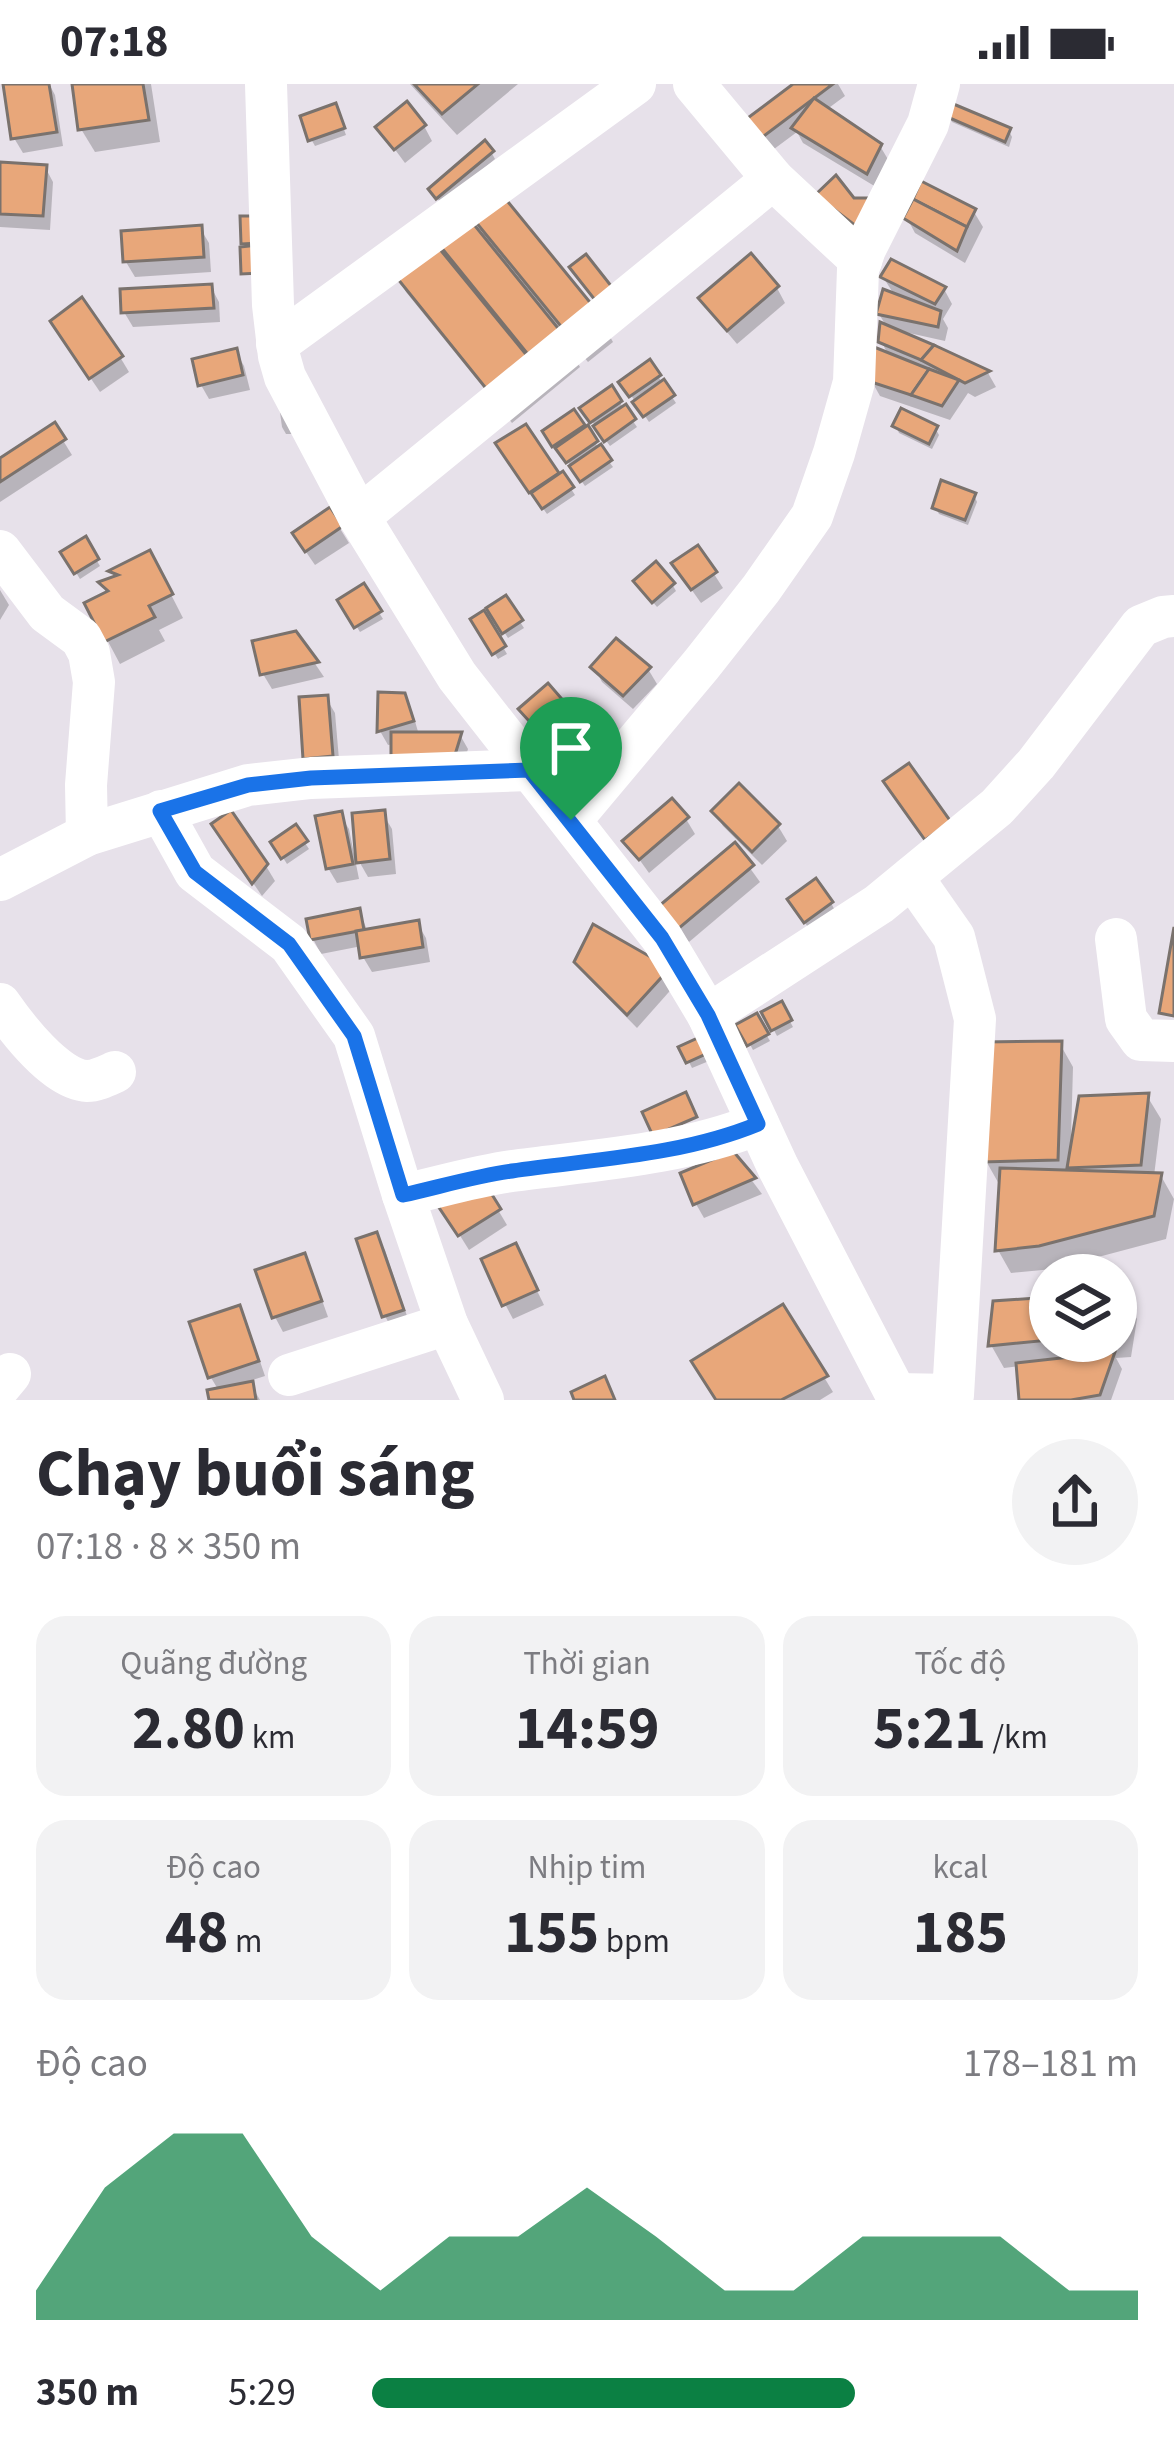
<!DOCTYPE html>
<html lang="vi">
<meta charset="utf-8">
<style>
body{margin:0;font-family:"Source Sans 3",sans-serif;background:#f2f2f3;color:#2b2b33;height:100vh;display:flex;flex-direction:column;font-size:45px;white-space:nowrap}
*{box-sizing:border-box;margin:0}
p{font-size:39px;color:#7c7c81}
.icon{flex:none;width:66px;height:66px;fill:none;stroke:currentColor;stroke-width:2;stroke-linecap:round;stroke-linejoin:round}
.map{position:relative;height:1316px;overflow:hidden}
.drawer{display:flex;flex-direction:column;background:#fff;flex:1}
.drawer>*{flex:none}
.fabs{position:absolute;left:1029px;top:1170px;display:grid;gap:24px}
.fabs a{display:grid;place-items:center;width:108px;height:108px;border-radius:50%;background:#fff;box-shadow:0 3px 9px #0004;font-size:60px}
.pin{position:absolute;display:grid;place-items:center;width:102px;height:102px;color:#fff;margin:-123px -51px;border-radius:50% 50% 50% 0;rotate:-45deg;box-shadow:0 0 12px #0007}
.pin .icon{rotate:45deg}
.round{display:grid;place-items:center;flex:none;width:126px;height:126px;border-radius:63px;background:#f2f2f3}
.summary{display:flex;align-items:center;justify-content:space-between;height:204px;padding:0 36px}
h1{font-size:66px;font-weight:700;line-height:90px}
.stats{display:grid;grid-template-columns:repeat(3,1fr);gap:18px;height:204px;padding:12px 36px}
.stats div{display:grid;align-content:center;border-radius:30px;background:#f2f2f3;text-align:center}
.stats b{font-size:60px;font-weight:700}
.stats small{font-size:33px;font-weight:400}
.stats p{font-size:33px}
.chart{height:336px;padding:24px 36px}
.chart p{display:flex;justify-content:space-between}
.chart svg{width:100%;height:216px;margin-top:12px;fill:#0b8043;opacity:.7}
ul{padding:0 36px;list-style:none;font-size:39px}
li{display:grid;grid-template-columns:192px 144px 1fr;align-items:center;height:90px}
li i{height:30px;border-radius:15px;background:#0b8043}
.status{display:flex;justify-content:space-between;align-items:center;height:84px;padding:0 60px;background:#fff;direction:ltr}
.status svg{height:33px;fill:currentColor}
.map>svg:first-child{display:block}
</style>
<div class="status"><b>07:18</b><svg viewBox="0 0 49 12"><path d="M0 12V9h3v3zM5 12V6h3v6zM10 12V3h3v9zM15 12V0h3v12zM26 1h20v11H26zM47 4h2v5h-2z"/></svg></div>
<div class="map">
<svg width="1174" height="1316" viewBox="0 0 1174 1316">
<rect width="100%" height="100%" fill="#e7e1ea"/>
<!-- shadow -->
<g fill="#0003">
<polygon points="19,0 49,0 55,11 63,62 23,69 14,54"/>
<polygon points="75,0 151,0 160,58 95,68 81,45"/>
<polygon points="410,0 518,0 457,51"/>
<polygon points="798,0 838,0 845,12 826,26 880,62 889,77 876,103 803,59 797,48 766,71 754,55"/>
<polygon points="338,29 346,51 315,62 311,55"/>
<polygon points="949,32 1009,47 1012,53 1009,63 952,38"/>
<polygon points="424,42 432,57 405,79 379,44"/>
<polygon points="491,68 495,75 442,120 435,112"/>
<polygon points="0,81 45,83 53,98 50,146 0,143"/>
<polygon points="470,126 600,235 613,258 588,278 565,250 562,252 580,283 512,339 406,208 393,185 462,131 483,157 486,155"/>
<polygon points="974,128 983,143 965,179 915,149 907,134"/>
<polygon points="200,144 209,159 211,188 135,193 126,178"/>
<polygon points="883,193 944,205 952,220 943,235 948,244 945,257 900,247 899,250 988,289 996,303 975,313 968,309 950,336 880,312 871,296 889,272 881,257 888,245 879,230 895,212"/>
<polygon points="211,203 219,218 220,238 133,243 124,228"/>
<polygon points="777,204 785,219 737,260 711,229 702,214"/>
<polygon points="62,252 120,273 129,288 100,308"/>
<polygon points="236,268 244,282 250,306 209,315 201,301"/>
<polygon points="649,279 676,319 649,338 622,298"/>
<polygon points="611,306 637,343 610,362 583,325"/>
<polygon points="279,321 297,350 286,350 282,343"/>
<polygon points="573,329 613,383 585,402 546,348"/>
<polygon points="54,342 72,371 0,418 0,378"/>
<polygon points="896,342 935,344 939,351 932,365 899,349"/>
<polygon points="525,344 558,394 562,391 575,411 547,430 508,375"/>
<polygon points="974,411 977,418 968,441 939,430 935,423"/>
<polygon points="329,427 349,459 315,481 304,465"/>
<polygon points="85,457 100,482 80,495 64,469"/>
<polygon points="112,488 162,493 183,534 159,546 165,557 120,580 88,520 108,511 102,500 116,495"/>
<polygon points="714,490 723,504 701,519 684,495"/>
<polygon points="672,500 676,507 657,523 641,504"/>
<polygon points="363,503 383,535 360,548 341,517"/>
<polygon points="0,506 9,521 0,536"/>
<polygon points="505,515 524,544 508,554 497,537 490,541 507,570 498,575 474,536"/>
<polygon points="295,550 324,593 272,605 263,590 256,559"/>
<polygon points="594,583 648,585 657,600 633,625 602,598"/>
<polygon points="404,612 412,627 419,651 460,651 468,665 461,688 394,660 388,661 380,647"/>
<polygon points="326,614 335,629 340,687 315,689"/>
<polygon points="566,624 574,639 549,661 522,625"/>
<polygon points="739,703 778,742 787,757 762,781 723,742 714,727"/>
<polygon points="383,730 392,745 396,790 368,793 356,772"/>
<polygon points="340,731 349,745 359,795 337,799 328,784"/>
<polygon points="686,735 695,750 649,789 626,757"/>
<polygon points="295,744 309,765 287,780 274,759"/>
<polygon points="223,755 266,782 275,797 262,812"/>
<polygon points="734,762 760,798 689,858 671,837"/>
<polygon points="831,819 839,834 814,852 799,830"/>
<polygon points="359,827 368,848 417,839 426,854 430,878 372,888 363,873 362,862 321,870 313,855"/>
<polygon points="594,844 676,900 637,944 587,893 578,878"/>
<polygon points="781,921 793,943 777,952 765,929"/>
<polygon points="756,933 770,957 753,966 740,942"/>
<polygon points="699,957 709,977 692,984 682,964"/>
<polygon points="1060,960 1073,983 1071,1054 1075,1055 1147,1012 1161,1035 1154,1092 1161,1092 1174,1115 1166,1155 1053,1185 1011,1189 998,1166 999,1100 986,1077"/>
<polygon points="732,1070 762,1110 704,1134 696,1120"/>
<polygon points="485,1104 507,1141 469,1166 439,1118"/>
<polygon points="376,1151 385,1166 410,1241 393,1247 385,1232 360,1157"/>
<polygon points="304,1173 312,1188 328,1233 283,1248 275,1233"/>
<polygon points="523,1178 544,1221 513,1235 505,1220"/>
<polygon points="1124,1212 1137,1235 1131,1273 1116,1274 1122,1285 1111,1316 1022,1316 1019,1282 1004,1284 991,1261 1050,1216 1050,1257 1116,1257 1116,1213"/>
<polygon points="239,1224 247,1239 265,1292 249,1297 260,1316 212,1316 219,1307 210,1292"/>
<polygon points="782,1224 833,1308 820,1316 719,1316"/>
</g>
<!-- building -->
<g fill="#e8a77a" stroke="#7a726d" stroke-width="3">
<polygon points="3,0 49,0 57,48 11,55"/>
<polygon points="72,0 143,0 149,36 78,46"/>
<polygon points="414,0 478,0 442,30"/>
<polygon points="793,0 833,0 756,58 741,39"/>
<polygon points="814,14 882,60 867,90 791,44"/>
<polygon points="407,17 426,41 394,66 375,43"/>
<polygon points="336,19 345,44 308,57 300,32"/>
<polygon points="951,19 1011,44 1005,58 945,32"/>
<polygon points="485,56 494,67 436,115 428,105"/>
<polygon points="0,78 47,81 43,132 0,130"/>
<polygon points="836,91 854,114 870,114 856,142 815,111"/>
<polygon points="921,97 976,125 967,143 913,115"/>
<polygon points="495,102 602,233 573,257 466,126"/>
<polygon points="913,115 967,143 957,167 903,134"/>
<polygon points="463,127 570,259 539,284 432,152"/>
<polygon points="240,132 259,132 260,159 241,160"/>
<polygon points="202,141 204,173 123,178 121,147"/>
<polygon points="429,152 538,285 497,318 389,184"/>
<polygon points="259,161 260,189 241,190 240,163"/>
<polygon points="751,169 779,202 727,247 698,214"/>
<polygon points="586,170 623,217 606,230 569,183"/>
<polygon points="891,175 946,203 935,220 880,193"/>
<polygon points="212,200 214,224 121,229 120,205"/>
<polygon points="883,205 941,227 938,243 876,230"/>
<polygon points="82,213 123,272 89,295 50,237"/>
<polygon points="880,238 934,261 921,276 878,258"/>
<polygon points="934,261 990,287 965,299 921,276"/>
<polygon points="874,263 929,285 911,311 868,297"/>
<polygon points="237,264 243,291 198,302 192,275"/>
<polygon points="650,275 661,291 629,313 618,298"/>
<polygon points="929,285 959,296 942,322 911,311"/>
<polygon points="664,295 675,311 643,333 632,318"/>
<polygon points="612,301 622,317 590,339 579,324"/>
<polygon points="626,320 636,335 604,358 593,342"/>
<polygon points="901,324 938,342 929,360 892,342"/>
<polygon points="574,325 585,341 552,363 542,347"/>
<polygon points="55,338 66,355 0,398 0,374"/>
<polygon points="526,340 559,389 529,409 495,359"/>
<polygon points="588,341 598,357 566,379 555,364"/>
<polygon points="601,360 612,376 580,398 569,382"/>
<polygon points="563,387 574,403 542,425 531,409"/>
<polygon points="941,396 976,409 965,436 932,424"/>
<polygon points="330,423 343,442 305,468 292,449"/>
<polygon points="86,452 99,475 74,490 60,468"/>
<polygon points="698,461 717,488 691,506 671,479"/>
<polygon points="150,466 173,510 149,522 155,533 104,558 84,519 108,507 98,498 118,491 108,487"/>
<polygon points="656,477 675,499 652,519 633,497"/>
<polygon points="364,499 382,527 354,544 337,516"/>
<polygon points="506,511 523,536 502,550 486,524"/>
<polygon points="484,526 506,562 492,571 470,535"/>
<polygon points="296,547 319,578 260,591 252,557"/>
<polygon points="616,554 651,583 623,612 590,583"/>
<polygon points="548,599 568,622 539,648 518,625"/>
<polygon points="378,608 405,609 414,637 377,648"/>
<polygon points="328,611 333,672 303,675 299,613"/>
<polygon points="391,648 462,648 454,674 391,675"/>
<polygon points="909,679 951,738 925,756 883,697"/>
<polygon points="739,699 780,740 752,768 711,727"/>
<polygon points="672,714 689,733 639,776 622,757"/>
<polygon points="231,726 268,780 252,800 211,740"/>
<polygon points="385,726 390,775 356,779 352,729"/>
<polygon points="342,727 353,780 326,785 315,732"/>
<polygon points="296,740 308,757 281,775 270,758"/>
<polygon points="735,758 754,781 678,845 659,822"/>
<polygon points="816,794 833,818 804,839 787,815"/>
<polygon points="360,824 364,846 310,856 306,835"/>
<polygon points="419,836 423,863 360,874 356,847"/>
<polygon points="593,840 670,884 627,931 574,878"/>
<polygon points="1174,843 1174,932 1159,929"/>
<polygon points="782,917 792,936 771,947 761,928"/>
<polygon points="757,929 769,950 747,962 735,941"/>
<polygon points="700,953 708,969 686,979 678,963"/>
<polygon points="1062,957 1058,1076 983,1078 983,958"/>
<polygon points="686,1008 697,1033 653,1052 642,1028"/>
<polygon points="1149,1009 1141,1081 1067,1084 1079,1012"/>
<polygon points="733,1067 756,1094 693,1121 680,1089"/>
<polygon points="1000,1084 1162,1089 1154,1132 1039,1162 995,1167"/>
<polygon points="486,1101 501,1125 458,1152 434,1116"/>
<polygon points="377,1148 404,1226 382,1233 356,1155"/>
<polygon points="516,1159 538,1206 502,1222 481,1175"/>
<polygon points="305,1169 322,1217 272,1234 255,1186"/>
<polygon points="1125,1209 1119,1251 1116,1251 1116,1210"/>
<polygon points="1050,1213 1050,1256 988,1262 993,1217"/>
<polygon points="783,1220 828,1292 781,1316 716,1316 691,1277"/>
<polygon points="240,1221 259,1277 208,1294 189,1238"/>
<polygon points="1115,1268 1100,1311 1071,1316 1019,1316 1016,1279"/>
<polygon points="605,1292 615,1316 574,1316 571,1308"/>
<polygon points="253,1297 256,1316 209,1316 207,1306"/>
</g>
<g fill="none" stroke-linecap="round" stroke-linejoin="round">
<!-- minor -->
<g stroke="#fff" stroke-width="42">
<polyline points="266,0 273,221 279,272 285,293 359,433 457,592 662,854 708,931 778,1083 899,1316"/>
<polyline points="694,0 773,95 861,177"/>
<polyline points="277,260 635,0"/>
<polyline points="359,433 773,95"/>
<polyline points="0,467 47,529 81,554 89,569 94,598 86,701 87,751"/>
<polyline points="161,727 195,788 289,860 354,952 403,1111 447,1240 483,1316"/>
<polyline points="571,736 701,581 761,505 812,432 834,369 854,298 858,185 865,165 928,40 939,0"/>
<polyline points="0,796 87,751 248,701 311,694 529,686"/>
<polyline points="1116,855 1126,935 1141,956 1174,957"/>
<path d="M 0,920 C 16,943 56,996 87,997 C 96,997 106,992 115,988"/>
<polyline points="708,931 879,820 997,723 1036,680 1141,542 1163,533 1174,532"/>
<path d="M 403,1111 C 439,1103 476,1092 512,1087 C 594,1076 680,1071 758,1040"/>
<polyline points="289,1291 447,1240"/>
<polyline points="0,1302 10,1290"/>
<polyline points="896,1310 953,1311 975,935 954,853 912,793"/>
</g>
</g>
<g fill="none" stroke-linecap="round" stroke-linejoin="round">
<defs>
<path id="route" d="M 529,686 L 662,854 L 708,931 L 758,1040 C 680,1072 594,1075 512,1087 C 476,1092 439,1103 403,1111 L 354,952 L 289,860 L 195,788 L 160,727 L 248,701 L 311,694 Z"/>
</defs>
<!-- route casing -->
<use href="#route" stroke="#fff" stroke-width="24"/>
<!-- route -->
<use href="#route" stroke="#1a73e8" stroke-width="15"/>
</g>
</svg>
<div class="fabs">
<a><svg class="icon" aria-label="layers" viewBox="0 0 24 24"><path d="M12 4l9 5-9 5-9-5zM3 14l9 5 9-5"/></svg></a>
</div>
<div class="pin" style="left:571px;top:736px;background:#1e9e55"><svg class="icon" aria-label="arrive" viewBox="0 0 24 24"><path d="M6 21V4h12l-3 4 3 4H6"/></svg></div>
</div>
<section class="drawer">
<div class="summary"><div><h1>Chạy buổi sáng</h1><p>07:18 · 8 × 350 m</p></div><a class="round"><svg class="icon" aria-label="share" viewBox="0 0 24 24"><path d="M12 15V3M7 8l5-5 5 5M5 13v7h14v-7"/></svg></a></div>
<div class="stats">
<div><p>Quãng đường</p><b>2.80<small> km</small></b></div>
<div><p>Thời gian</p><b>14:59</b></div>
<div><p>Tốc độ</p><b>5:21<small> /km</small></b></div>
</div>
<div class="stats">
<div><p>Độ cao</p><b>48<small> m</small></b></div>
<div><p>Nhịp tim</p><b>155<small> bpm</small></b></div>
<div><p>kcal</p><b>185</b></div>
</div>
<div class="chart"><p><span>Độ cao</span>178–181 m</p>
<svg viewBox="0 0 160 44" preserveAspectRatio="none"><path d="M0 44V38L10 17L20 6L30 6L40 27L50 38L60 27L70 27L80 17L90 27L100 38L110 38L120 27L130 27L140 27L150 38L160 38V44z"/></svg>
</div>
<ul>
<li><b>350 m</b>5:29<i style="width:63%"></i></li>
</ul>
</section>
